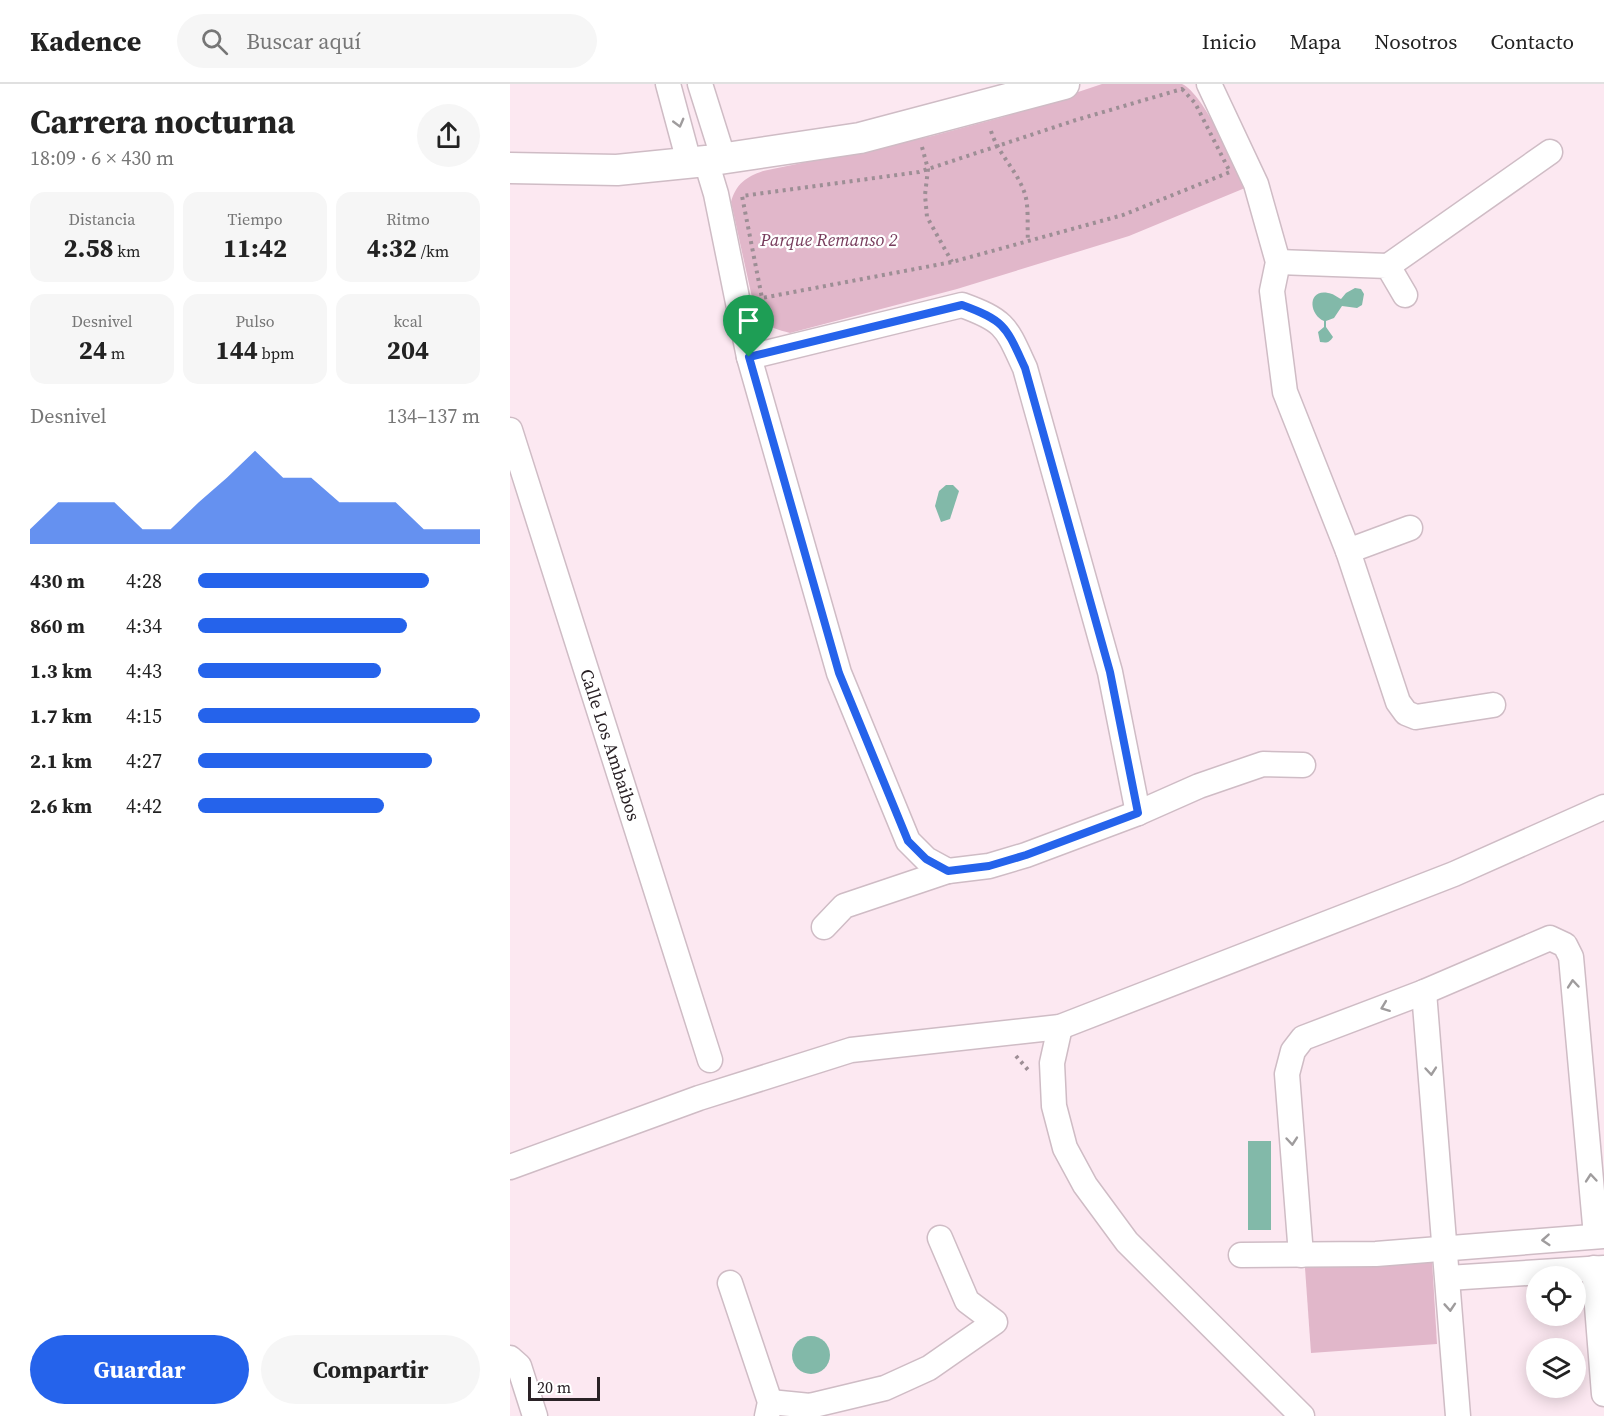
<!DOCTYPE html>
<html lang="es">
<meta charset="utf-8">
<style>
body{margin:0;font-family:"Source Serif 4",serif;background:#f6f6f6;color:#222;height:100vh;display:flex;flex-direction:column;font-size:22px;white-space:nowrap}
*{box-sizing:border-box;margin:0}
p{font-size:20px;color:#767676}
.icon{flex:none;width:33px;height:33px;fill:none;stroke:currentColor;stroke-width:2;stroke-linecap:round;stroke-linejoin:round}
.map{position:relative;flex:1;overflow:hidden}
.details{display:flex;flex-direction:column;background:#fff;width:510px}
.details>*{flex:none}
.tools{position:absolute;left:1016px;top:1182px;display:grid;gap:12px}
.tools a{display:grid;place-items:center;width:60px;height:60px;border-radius:50%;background:#fff;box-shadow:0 3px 15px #0003;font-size:30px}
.scale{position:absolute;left:18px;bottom:15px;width:72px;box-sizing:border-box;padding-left:6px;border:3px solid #2a2226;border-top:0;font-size:16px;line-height:21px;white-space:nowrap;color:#2a2226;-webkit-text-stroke:4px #fff;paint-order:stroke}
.pin{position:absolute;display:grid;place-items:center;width:51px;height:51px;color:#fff;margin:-62px -26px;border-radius:50% 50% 50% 0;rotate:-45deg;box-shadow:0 0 6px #0007}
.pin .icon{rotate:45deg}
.round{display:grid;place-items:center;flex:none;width:63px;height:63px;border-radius:32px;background:#f6f6f6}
.headline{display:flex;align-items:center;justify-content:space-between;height:102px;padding:0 30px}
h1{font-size:33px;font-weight:700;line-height:45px}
.metrics{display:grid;grid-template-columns:repeat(3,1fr);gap:9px;height:102px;padding:6px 30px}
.metrics div{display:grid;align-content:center;border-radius:15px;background:#f6f6f6;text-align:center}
.metrics b{font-size:26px;font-weight:700}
.metrics small{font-size:16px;font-weight:400}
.metrics p{font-size:16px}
.chart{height:168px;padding:12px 30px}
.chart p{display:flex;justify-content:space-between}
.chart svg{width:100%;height:108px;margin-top:6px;fill:#2563eb;opacity:.7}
.primary-button{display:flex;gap:12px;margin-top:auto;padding:12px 30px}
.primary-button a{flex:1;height:69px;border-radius:36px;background:#2563eb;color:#fff;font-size:24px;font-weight:700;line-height:69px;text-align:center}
.primary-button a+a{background:#f6f6f6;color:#222}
ul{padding:0 30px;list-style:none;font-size:20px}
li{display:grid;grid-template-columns:96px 72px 1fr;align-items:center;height:45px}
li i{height:15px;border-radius:8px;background:#2563eb}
header{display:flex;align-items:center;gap:36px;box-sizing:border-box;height:84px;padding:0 30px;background:#fff;border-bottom:2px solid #e0e0e0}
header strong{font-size:28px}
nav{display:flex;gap:33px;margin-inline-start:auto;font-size:21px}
.search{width:420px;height:54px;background:#f6f6f6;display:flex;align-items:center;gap:15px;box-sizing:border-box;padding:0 21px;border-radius:33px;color:#767676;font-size:22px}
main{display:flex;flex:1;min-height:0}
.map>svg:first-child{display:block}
</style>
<header>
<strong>Kadence</strong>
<div class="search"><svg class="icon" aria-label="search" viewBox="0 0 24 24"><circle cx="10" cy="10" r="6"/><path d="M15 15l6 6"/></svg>Buscar aquí</div>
<nav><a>Inicio</a><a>Mapa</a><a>Nosotros</a><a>Contacto</a></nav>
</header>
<main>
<section class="details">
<div class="headline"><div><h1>Carrera nocturna</h1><p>18:09 · 6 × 430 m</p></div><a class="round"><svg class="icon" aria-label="share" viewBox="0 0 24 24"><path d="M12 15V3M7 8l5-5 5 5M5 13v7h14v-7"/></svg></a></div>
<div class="metrics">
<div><p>Distancia</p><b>2.58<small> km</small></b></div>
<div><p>Tiempo</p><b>11:42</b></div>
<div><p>Ritmo</p><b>4:32<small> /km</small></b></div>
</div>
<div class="metrics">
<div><p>Desnivel</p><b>24<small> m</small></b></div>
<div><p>Pulso</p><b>144<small> bpm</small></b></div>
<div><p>kcal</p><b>204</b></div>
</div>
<div class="chart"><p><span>Desnivel</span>134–137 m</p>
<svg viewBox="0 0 160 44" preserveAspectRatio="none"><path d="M0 44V38L10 27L20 27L30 27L40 38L50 38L60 27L70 17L80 6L90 17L100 17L110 27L120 27L130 27L140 38L150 38L160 38V44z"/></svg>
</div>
<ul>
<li><b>430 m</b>4:28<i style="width:82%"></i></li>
<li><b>860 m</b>4:34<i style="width:74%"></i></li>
<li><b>1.3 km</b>4:43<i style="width:65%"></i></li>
<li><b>1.7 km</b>4:15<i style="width:100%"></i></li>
<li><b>2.1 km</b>4:27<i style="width:83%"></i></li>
<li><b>2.6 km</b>4:42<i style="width:66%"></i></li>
</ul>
<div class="primary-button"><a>Guardar</a><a>Compartir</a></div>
</section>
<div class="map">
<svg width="1094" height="1332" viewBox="0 0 1094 1332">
<rect width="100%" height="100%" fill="#fce8f1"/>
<!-- green -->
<g fill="#e1b7ca">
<path d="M 592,0 L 672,0 C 694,10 724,80 735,104 L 619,152 L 447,205 L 280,249 C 264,245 253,242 245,227 L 221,118 C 226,100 236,93 253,87 L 422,52 L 493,33 Z"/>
<polygon points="922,1176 927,1260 801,1269 795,1184"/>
</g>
<!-- water -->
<g fill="#82b9a9">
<path d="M 845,204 L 851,205 L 854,210 L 852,221 L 847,224 L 832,222 L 824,234 L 816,237 L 816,243 L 823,253 C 819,259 817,259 810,258 L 808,248 L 814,243 L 814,237 C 799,231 797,205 818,209 C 822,209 827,213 831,215 L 836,209 Z"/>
<polygon points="436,401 443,401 449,407 440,435 431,438 425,422 429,407"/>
<rect x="738" y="1057" width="23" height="89"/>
<circle cx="301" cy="1271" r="19"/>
</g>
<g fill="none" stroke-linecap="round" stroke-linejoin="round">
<defs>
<g id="minor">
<polyline points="158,0 179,78"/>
<polyline points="190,0 213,73"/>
<polyline points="699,0 746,100 768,178 762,207 775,308 838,467 888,618 896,629 906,633 983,621"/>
<polyline points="196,77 206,110 239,273 329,589 398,757 416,775 438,787"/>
<polyline points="768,178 878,182 895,211"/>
<polyline points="878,182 1040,68"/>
<path d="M 239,273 L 452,221 C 496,237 496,243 515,284 L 600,588 L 628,729"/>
<polyline points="0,346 200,976"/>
<polyline points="838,467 900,444"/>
<polyline points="314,843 334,822 438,787 479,782 516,771 628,729 689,702 753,680 793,681"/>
<polyline points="914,908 948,1332"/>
<polyline points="550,943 542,979 544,1022 555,1064 575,1101 617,1158 792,1332"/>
<polyline points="0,1083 189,1014 341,966 550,943 944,790 1094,723"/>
<polyline points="731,1171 866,1170 1094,1152"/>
<polyline points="791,1171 777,990 783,967 793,954 914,908 1040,854 1055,861 1061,873 1086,1152"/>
<polyline points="1084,1184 1094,1310"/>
<polyline points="938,1194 1094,1184"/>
<polyline points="220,1199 260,1318 257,1332"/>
<polyline points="0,1274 9,1282 25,1332"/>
<polyline points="260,1318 300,1322 375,1304 419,1284 485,1238 457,1217 430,1154"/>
</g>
<polyline id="tertiary" points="0,84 107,86 196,77 350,54 554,0"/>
</defs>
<!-- minor casing -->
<use href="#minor" stroke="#cfbcc5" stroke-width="27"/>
<!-- tertiary casing -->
<use href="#tertiary" stroke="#cfbcc5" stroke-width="33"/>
<!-- path -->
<g stroke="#9d8e95" stroke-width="4" stroke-dasharray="3 4.5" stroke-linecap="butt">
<polygon points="672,5 685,19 720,88 613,131 442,178 252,214 232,112 409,88 566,36"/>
<path d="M 481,47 C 488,70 507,86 515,110 C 519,124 517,142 518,157"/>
<polyline points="412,63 418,85 415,111 417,133 442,178"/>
<polyline points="506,972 519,987"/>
</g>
<!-- minor -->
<use href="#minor" stroke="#fff" stroke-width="24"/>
<!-- tertiary -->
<use href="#tertiary" stroke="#fff" stroke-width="30"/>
</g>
<!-- one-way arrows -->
<defs><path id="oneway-chevron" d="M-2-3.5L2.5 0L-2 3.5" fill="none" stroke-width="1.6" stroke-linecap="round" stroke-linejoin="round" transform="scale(1.5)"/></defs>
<g stroke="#9f9c9d">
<use href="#oneway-chevron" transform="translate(169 39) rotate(75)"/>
<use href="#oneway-chevron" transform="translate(1063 900) rotate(-95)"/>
<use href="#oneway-chevron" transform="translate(875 923) rotate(159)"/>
<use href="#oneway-chevron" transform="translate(921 987) rotate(85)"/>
<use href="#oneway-chevron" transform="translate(782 1057) rotate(85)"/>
<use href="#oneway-chevron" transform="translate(1081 1094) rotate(-95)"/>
<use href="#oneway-chevron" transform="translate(1036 1156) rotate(176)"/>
<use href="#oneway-chevron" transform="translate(940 1223) rotate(86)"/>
</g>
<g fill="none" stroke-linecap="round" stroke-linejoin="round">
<defs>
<path id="route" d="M 452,221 C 496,237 496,243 515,284 L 600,588 L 628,729 L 516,771 L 479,782 L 438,787 L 416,775 L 398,757 L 329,589 L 239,273 Z"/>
</defs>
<!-- route casing -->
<use href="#route" stroke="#fff" stroke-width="12"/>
<!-- route -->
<use href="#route" stroke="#2563eb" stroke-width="8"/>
</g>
<g text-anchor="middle" stroke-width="4.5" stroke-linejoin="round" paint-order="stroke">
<!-- park labels -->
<g font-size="18" font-style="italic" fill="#773c5c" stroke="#fff">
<text x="319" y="162">Parque Remanso 2</text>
</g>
<!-- street labels -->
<g font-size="18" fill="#2a2226" stroke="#fff">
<text transform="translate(100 661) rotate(72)" y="6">Calle Los Ambaibos</text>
</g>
</g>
</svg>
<div class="tools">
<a><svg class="icon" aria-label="locate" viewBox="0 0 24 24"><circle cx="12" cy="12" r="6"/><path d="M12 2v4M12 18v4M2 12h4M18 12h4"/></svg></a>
<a><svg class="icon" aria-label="layers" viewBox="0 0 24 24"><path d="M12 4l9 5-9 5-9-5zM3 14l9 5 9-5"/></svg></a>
</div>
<div class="scale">20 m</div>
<div class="pin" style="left:239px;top:273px;background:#1e9e55"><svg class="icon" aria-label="arrive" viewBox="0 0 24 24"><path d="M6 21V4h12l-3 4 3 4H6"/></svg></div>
</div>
</main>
